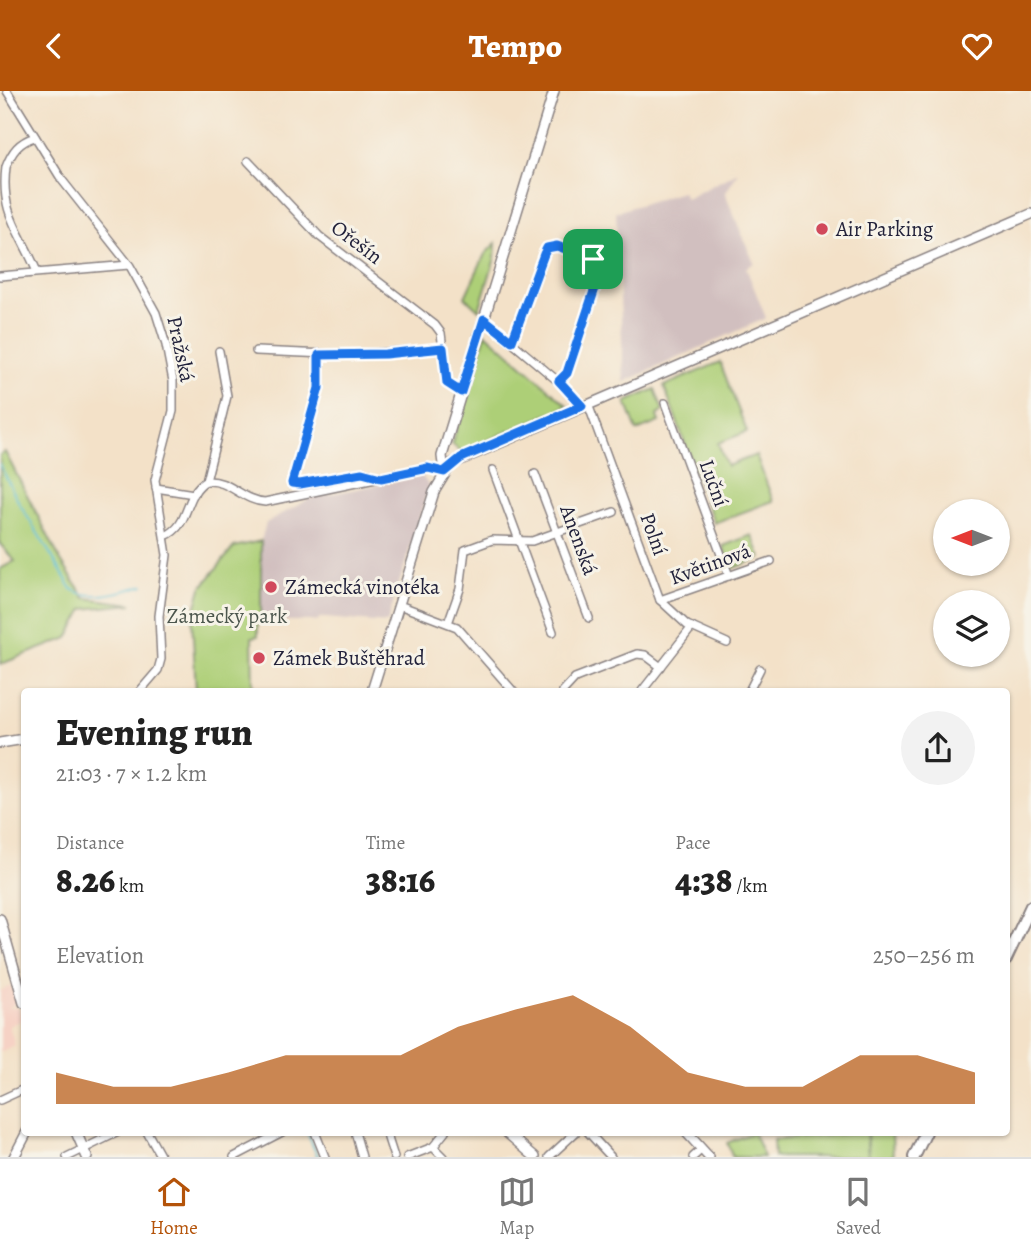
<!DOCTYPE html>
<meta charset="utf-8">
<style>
body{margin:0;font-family:Alegreya,serif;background:#f2f2f2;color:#222;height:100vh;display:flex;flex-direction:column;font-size:26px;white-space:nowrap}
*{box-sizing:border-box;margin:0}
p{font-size:23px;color:#767676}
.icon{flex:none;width:38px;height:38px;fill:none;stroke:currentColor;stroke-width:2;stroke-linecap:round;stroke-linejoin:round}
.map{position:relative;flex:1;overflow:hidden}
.panel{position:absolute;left:21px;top:597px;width:989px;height:448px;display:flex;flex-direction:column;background:#fff;border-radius:7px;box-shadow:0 2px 5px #0004}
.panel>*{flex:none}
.needle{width:46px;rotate:270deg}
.tools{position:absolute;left:933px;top:408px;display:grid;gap:14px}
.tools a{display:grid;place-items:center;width:77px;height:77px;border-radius:50%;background:#fff;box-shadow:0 2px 5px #0004;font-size:35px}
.pin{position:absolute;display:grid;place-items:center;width:60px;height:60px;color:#fff;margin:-30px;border-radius:14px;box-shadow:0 4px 10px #0006}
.round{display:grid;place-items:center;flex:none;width:74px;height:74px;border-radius:37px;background:#f2f2f2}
.summary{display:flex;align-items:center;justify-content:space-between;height:119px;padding:0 35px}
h1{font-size:38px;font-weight:800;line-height:52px}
.figures{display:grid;grid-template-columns:repeat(3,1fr);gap:10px;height:119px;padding:7px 35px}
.figures div{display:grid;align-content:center}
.figures b{font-size:35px;font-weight:800}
.figures small{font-size:19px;font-weight:400}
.figures p{font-size:19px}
.chart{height:196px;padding:14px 35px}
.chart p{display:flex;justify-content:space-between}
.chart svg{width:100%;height:126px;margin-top:7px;fill:#b45309;opacity:.7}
header{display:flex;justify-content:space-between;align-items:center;height:91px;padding:0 35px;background:#b45309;color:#fff;font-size:32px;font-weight:800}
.tab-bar{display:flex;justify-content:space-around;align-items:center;height:98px;border-top:2px solid #e0e0e0;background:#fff;font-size:19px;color:#767676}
.tab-bar a{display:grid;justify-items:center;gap:4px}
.tab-bar .on{color:#b45309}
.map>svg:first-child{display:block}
</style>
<header><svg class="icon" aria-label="back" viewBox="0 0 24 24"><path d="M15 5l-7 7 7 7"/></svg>Tempo<svg class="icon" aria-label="heart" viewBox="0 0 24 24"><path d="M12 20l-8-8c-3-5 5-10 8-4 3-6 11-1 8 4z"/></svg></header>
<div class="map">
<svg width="1031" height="1066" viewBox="0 0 1031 1066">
<rect width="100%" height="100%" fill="#f7f3e8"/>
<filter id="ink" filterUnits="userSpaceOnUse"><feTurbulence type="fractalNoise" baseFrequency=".0143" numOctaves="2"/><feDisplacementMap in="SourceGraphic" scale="14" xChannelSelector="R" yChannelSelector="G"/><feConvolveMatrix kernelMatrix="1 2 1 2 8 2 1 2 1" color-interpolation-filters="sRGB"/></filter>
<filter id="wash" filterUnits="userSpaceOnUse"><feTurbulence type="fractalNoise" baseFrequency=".00686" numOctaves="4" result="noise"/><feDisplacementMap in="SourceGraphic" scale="28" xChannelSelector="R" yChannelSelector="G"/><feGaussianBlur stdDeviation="1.57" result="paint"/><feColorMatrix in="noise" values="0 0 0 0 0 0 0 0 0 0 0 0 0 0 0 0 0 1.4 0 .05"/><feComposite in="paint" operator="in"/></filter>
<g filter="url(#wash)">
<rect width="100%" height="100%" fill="#f3e1c8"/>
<!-- built -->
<polygon fill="#f6d2c5" points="11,895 17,911 8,917 19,917 22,929 9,935 15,954 0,961 0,900"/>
<!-- industrial -->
<g fill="#d1bfbf">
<polygon points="738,81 725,103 754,172 746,177 766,227 624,291 616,121 682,101 686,108"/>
<polygon points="422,385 429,395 387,532 325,527 319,527 318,530 261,530 261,450 266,432 311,407"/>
</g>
<!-- green -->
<g fill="#adcf77" stroke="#687859" stroke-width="2">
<polygon points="496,152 495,167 479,219 465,206 485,163"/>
<polygon points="486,242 568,315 461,361 452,353"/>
<polygon points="720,271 747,341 718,352 727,375 756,364 773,410 714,432 664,295"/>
<polygon points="655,298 663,320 657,325 659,331 637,340 626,311"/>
<polygon points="5,361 61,470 85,507 132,513 84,518 68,547 1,573 0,478 15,470 0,453 0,364"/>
<polygon points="752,444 761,467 731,478 723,455"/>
<polygon points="261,450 261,530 258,530 258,545 252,546 253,600 196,600 192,529 201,497 234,456"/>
<polygon points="753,1041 764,1066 733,1066 727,1052"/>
<polygon points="866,1041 868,1066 774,1066 773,1049"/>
<polygon points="867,1041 892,1041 893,1066 869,1066"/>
</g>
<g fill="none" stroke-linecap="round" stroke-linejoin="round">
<!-- stream -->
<g stroke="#57bed4" stroke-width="2">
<path d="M 0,374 L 19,412 L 72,498 C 91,511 124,500 144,494"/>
<polyline points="307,1041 318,1066"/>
</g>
</g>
</g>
<g filter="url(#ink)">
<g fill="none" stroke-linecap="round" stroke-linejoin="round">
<defs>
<g id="minor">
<polyline points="7,0 62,89 130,175 156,222 166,254 173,290 173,320 155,389 167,464 159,525 161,568 158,579 140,600"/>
<path d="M 35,46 C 19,51 12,60 6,76 C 0,124 21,141 37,181"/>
<polyline points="248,70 319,145 435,234 441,242 447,292 461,301"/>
<polyline points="0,185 129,174"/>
<polyline points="484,228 559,291 582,315"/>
<polyline points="512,250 547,157 557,155 598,170 601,183 567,282 559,291"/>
<polyline points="256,260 350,264 443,257"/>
<polyline points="319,264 320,295 292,392 300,393 362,382 380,387"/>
<polyline points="665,312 729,485"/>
<polyline points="588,313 660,509 687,534 727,552"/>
<polyline points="493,379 553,541"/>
<polyline points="535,383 589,527"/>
<polyline points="206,390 227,305 219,260"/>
<polyline points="156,397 194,403"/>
<path d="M 165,445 C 191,435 184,402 206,390 C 229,388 243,410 265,411 L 428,377 L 444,381"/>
<polyline points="660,509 771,470"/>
<polyline points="399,514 457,536 513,600"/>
<polyline points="448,532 460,498 465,459 492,449 532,450 614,421"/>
<polyline points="563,600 575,587 637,563 645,564 661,576"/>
<polyline points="642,600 692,536"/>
<polyline points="749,600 760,578"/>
<polyline points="0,1009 24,998"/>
<polyline points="147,1041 161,1066"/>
<polyline points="315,1041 325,1066"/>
<polyline points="355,1041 362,1066"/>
<polyline points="386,1041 394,1066"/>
<polyline points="588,1041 611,1066"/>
<polyline points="433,1056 443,1066"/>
<polyline points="67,1066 118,1041"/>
<polyline points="234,1066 282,1041"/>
<polyline points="407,1066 433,1056 445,1041"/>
<polyline points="549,1066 576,1041"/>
<polyline points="693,1066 702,1058"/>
</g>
<g id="tertiary">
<polyline points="444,381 442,365 554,0"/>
<polyline points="372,600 434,401 451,373 1031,123"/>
<polyline points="0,652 24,648"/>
<polyline points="0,828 24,912"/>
<polyline points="76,1041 87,1066"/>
<polyline points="506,1041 535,1066"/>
<polyline points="686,1041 709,1066"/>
<polyline points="14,1066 27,1041"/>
</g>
<g id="primary">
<polyline points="1006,868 1031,815"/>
<polyline points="914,1066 926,1041"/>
</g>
</defs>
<!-- minor casing -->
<use href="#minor" stroke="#8a8282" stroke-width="10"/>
<!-- tertiary casing -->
<use href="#tertiary" stroke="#8a8282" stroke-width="12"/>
<!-- primary casing -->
<use href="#primary" stroke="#8a8282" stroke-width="14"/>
<!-- minor -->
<use href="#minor" stroke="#fff" stroke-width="7"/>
<!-- tertiary -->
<use href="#tertiary" stroke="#fff" stroke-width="9"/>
<!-- primary -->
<use href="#primary" stroke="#fff" stroke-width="10"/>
</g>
</g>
<g fill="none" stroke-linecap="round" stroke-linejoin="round" filter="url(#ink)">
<defs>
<polygon id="route" points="557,155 596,169 602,176 567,282 559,290 582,315 461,367 444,381 428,377 381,387 362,382 300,393 292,392 319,297 319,264 385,263 443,257 447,292 461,301 484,228 512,250 544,163 547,157"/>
</defs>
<!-- route casing -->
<use href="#route" stroke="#fff" stroke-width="14"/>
<!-- route -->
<use href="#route" stroke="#1a73e8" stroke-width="9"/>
</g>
<!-- markers -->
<g fill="#d1495b" stroke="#f7f3e8" stroke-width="2.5">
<circle cx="822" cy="138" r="7"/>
<circle cx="271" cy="496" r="7"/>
<circle cx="259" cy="567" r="7"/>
</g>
<g text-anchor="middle" stroke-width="6" stroke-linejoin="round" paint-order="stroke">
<!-- poi labels -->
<g font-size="21" fill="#22223b" stroke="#f7f3e8" text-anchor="start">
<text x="836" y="145">Air Parking</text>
<text x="285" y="503">Zámecká vinotéka</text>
<text x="273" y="574">Zámek Buštěhrad</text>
</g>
<!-- street labels -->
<g font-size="21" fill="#22223b" stroke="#f7f3e8">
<text transform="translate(357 151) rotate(37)" y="7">Ořešín</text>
<text transform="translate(181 258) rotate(78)" y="7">Pražská</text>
<text transform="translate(714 392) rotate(70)" y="7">Luční</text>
<text transform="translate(654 443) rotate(70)" y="7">Polní</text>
<text transform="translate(579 449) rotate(70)" y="7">Anenská</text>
<text transform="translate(710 473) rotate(-20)" y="7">Květinová</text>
</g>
<!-- park labels -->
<g font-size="21" fill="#4c564d" stroke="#f7f3e8">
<text x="227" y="532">Zámecký park</text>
</g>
</g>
</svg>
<div class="tools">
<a><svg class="needle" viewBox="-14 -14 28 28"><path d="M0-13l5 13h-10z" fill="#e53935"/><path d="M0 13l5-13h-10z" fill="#767676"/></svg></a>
<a><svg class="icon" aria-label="layers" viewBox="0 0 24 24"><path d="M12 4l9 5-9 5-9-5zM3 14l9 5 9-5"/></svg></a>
</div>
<div class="pin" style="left:593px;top:168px;background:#1e9e55"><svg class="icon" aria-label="arrive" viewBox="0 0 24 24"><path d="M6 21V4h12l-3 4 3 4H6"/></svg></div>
<section class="panel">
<div class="summary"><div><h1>Evening run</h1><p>21:03 · 7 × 1.2 km</p></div><a class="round"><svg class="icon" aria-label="share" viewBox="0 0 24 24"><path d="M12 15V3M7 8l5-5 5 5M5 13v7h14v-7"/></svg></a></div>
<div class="figures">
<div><p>Distance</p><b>8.26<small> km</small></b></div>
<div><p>Time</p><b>38:16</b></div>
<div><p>Pace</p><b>4:38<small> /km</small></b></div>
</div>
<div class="chart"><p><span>Elevation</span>250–256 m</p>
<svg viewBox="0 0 160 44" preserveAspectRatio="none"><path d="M0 44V33L10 38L20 38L30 33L40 27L50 27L60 27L70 17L80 11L90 6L100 17L110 33L120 38L130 38L140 27L150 27L160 33V44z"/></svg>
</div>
</section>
</div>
<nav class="tab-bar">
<a class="on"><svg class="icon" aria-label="home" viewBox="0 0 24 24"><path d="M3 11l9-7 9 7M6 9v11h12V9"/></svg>Home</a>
<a><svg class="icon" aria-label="map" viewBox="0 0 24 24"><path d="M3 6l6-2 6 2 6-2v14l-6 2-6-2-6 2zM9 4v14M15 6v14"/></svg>Map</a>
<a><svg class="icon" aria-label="saved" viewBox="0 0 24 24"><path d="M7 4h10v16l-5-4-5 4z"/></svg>Saved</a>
</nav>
